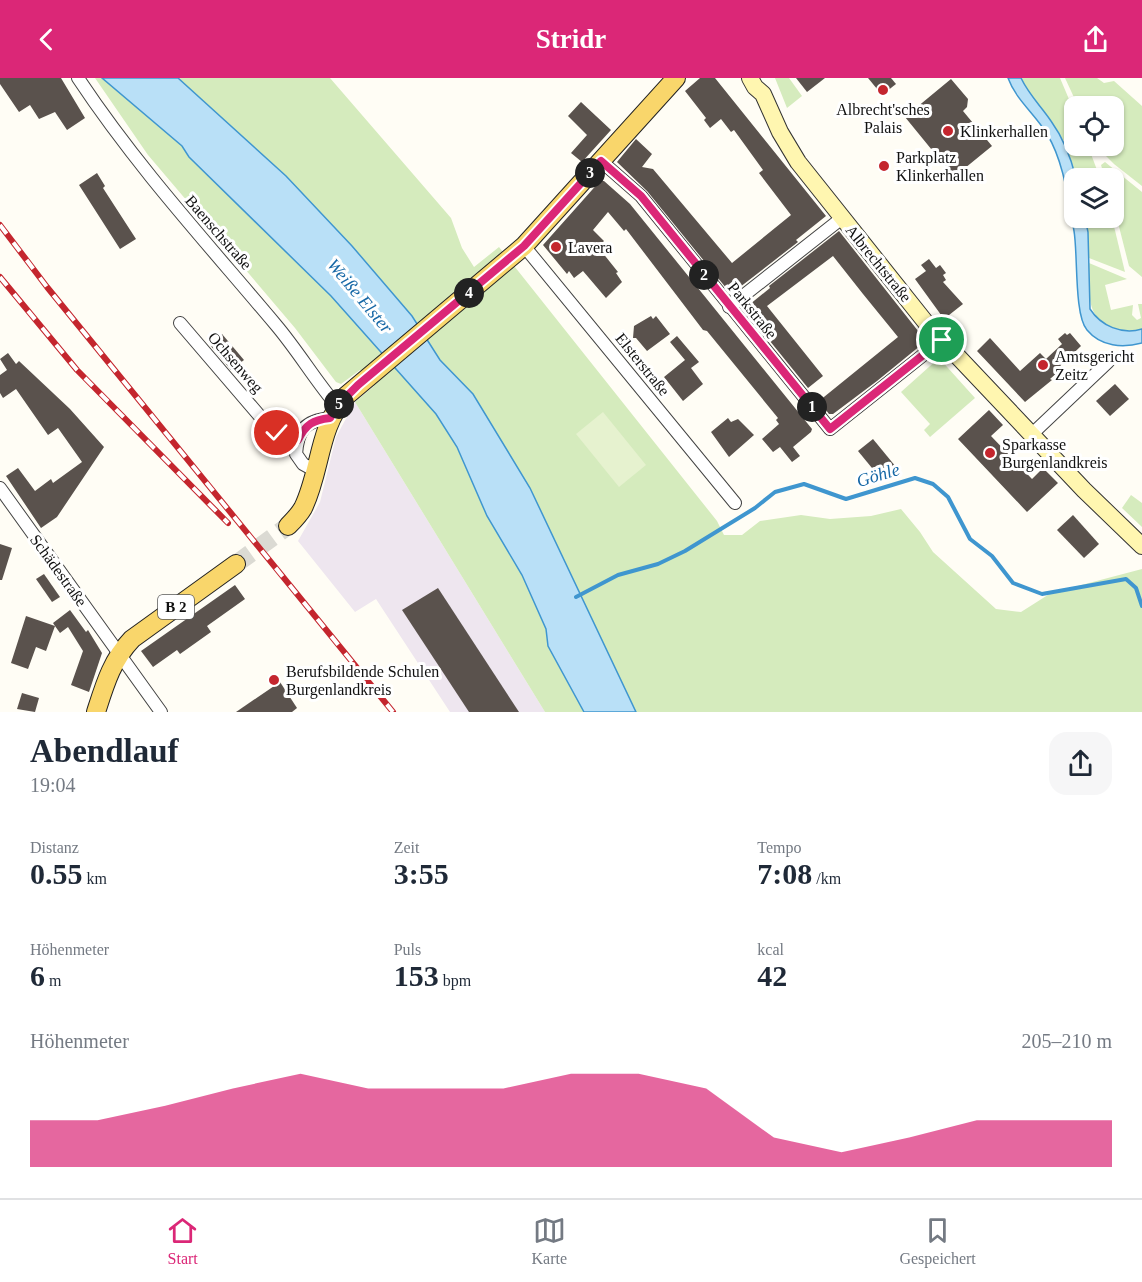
<!DOCTYPE html>
<html lang="de">
<meta charset="utf-8">
<style>
body{margin:0;font-family:Georgia,serif;background:#f6f6f7;color:#1f2937;height:100vh;display:flex;flex-direction:column;font-size:22px;white-space:nowrap}
*{box-sizing:border-box;margin:0}
p{font-size:20px;color:#747a83}
.icon{flex:none;width:33px;height:33px;fill:none;stroke:currentColor;stroke-width:2;stroke-linecap:round;stroke-linejoin:round}
.map{position:relative;height:634px;overflow:hidden}
.details{display:flex;flex-direction:column;background:#fff;flex:1}
.details>*{flex:none}
.tools{position:absolute;left:1064px;top:18px;display:grid;gap:12px}
.tools a{display:grid;place-items:center;width:60px;height:60px;border-radius:12px;background:#fff;box-shadow:0 2px 4px #0004;font-size:30px}
.pin{position:absolute;display:grid;place-items:center;width:51px;height:51px;color:#fff;margin:-26px;border:3px solid #fff;border-radius:50%;box-shadow:0 2px 6px #0007}
.km{position:absolute;width:30px;height:30px;margin:-15px;border-radius:50%;background:#222;color:#fff;font-size:16px;line-height:30px;text-align:center}
.round{display:grid;place-items:center;flex:none;width:63px;height:63px;border-radius:18px;background:#f6f6f7}
.overview{display:flex;align-items:center;justify-content:space-between;height:102px;padding:0 30px}
h1{font-size:33px;font-weight:800;line-height:45px}
.metrics{display:grid;grid-template-columns:repeat(3,1fr);gap:9px;height:102px;padding:6px 30px}
.metrics div{display:grid;align-content:center}
.metrics b{font-size:30px;font-weight:800}
.metrics small{font-size:16px;font-weight:400}
.metrics p{font-size:16px}
.chart{height:168px;padding:12px 30px}
.chart p{display:flex;justify-content:space-between}
.chart svg{width:100%;height:108px;margin-top:6px;fill:#db2777;opacity:.7}
header{display:flex;justify-content:space-between;align-items:center;height:78px;padding:0 30px;background:#db2777;color:#fff;font-size:27px;font-weight:800}
.tab-bar{display:flex;justify-content:space-around;align-items:center;height:84px;border-top:2px solid #e0e1e3;background:#fff;font-size:16px;color:#747a83}
.tab-bar a{display:grid;justify-items:center;gap:3px}
.tab-bar .active{color:#db2777}
.map>svg:first-child{display:block}
</style>
<header><svg class="icon" aria-label="back" viewBox="0 0 24 24"><path d="M15 5l-7 7 7 7"/></svg>Stridr<svg class="icon" aria-label="share" viewBox="0 0 24 24"><path d="M12 15V3M7 8l5-5 5 5M5 13v7h14v-7"/></svg></header>
<div class="map">
<svg width="1142" height="634" viewBox="0 0 1142 634">
<rect width="100%" height="100%" fill="#fffdf5"/>
<!-- industrial -->
<polygon fill="#eee6ef" points="355,324 545,634 450,634 376,521 355,534 298,463 320,424 336,359"/>
<!-- green -->
<g fill="#d5ebbd">
<polygon points="95,0 102,0 182,68 189,79 331,218 436,336 457,369 487,438 522,497 546,551 548,568 584,634 545,634 355,324 374,308 360,292 341,306 336,304 295,250 148,77"/>
<polygon points="178,0 330,0 451,140 462,170 474,189 499,169 717,443 724,457 742,457 760,443 801,437 830,441 871,438 901,431 920,454 933,474 996,531 1021,534 1051,515 1142,491 1142,634 636,634 530,410 473,316 440,282 412,238 352,168 286,98"/>
<polygon points="775,0 789,0 802,18 787,30"/>
<polygon points="1021,0 1060,0 1074,33 1074,68 1088,68 1100,100 1076,100 1064,63 1030,16"/>
<polygon points="1065,0 1097,0 1104,5 1114,3 1142,28 1142,108 1114,86 1096,68 1113,68 1113,28 1078,28"/>
<polygon points="1105,84 1142,114 1142,199 1129,188 1113,125 1113,100 1105,100 1101,87"/>
<polygon points="1085,140 1112,140 1125,194 1089,180"/>
<path d="M 1089,185 L 1127,201 L 1105,207 L 1111,232 L 1133,227 L 1132,237 L 1137,242 L 1141,240 L 1138,226 L 1142,226 L 1142,251 C 1134,254 1127,253 1118,251 C 1084,244 1089,212 1089,185 Z"/>
<polygon points="939,280 975,320 930,359 924,352 930,346 901,314"/>
<polygon points="1131,417 1142,425 1142,449 1122,430"/>
</g>
<!-- pitch -->
<polygon fill="#e6f2cf" points="603,334 646,387 619,409 576,356"/>
<!-- water -->
<g fill="#b9e0f7" stroke="#3f96cf" stroke-width="1.5">
<polygon points="102,0 178,0 286,98 352,168 412,238 440,282 473,316 530,410 636,634 584,634 548,568 546,551 522,497 487,438 457,369 436,336 331,218 189,79 182,68"/>
<path d="M 1008,0 L 1021,0 C 1029,17 1041,28 1051,43 C 1064,61 1071,80 1076,100 L 1074,100 L 1074,140 L 1085,140 L 1088,154 L 1090,231 C 1101,248 1122,257 1142,251 L 1142,265 C 1123,270 1101,269 1087,252 C 1074,237 1078,176 1074,153 C 1068,121 1064,84 1047,56 C 1035,36 1016,22 1008,0 Z"/>
</g>
<g fill="none" stroke-linecap="round" stroke-linejoin="round">
<!-- stream -->
<polyline stroke="#3f96cf" stroke-width="4" points="576,519 618,497 658,486 685,473 755,430 775,414 804,406 846,421 915,400 933,406 948,419 970,461 992,478 1013,505 1042,516 1126,501 1136,510 1142,528"/>
</g>
<!-- building -->
<g fill="#5a524d">
<polygon points="0,0 61,0 85,40 67,52 55,34 39,41 30,27 19,34 0,6"/>
<polygon points="700,0 715,0 826,138 796,162 798,164 731,216 647,113 617,84 636,61 652,76 642,89 653,91 732,185 791,137 759,95 763,92 734,52 731,54 721,41 710,50 704,42 706,40 685,13"/>
<polygon points="796,0 825,0 807,14"/>
<polygon points="868,0 891,0 896,6 882,17"/>
<polygon points="951,1 968,21 967,29 963,33 992,68 954,99 905,39"/>
<polygon points="581,24 611,52 582,84 571,75 587,57 568,38"/>
<polygon points="97,95 105,108 103,110 136,161 120,171 79,107"/>
<polygon points="600,103 604,103 630,126 812,351 811,354 793,369 800,378 792,384 780,369 773,374 762,361 779,346 776,342 778,340 707,253 703,252 626,151 624,153 608,134 593,152 604,163 601,166 605,171 602,174 618,194 616,195 622,204 606,220 583,193 574,200 569,193 567,196 543,167"/>
<polygon points="839,153 926,263 877,303 833,336 829,336 819,323 898,259 863,216 833,178 767,228 823,298 808,310 744,231 770,210 769,208"/>
<polygon points="929,181 936,190 940,187 946,195 943,197 946,202 943,204 963,226 944,241 915,201 926,193 921,187"/>
<polygon points="651,238 653,241 656,238 670,256 647,273 636,260 633,260 634,248"/>
<polygon points="1065,255 1067,257 1070,255 1081,268 1056,292 1058,294 1050,301 1052,302 1025,324 977,273 990,260 1020,293 1040,275 1046,281 1062,266 1058,261"/>
<polygon points="222,256 244,282 231,292 210,267"/>
<polygon points="677,258 699,284 691,290 703,306 683,323 664,299 685,282 670,264"/>
<polygon points="8,275 16,286 19,283 70,331 104,369 57,439 41,450 6,398 18,390 35,413 51,401 53,405 82,384 58,350 48,357 16,311 3,320 0,315 0,297 7,292 0,281"/>
<polygon points="1115,306 1129,321 1110,338 1096,323"/>
<polygon points="989,332 1003,347 991,358 1032,401 1043,390 1058,405 1027,434 958,361"/>
<polygon points="728,340 731,344 738,341 754,357 729,379 711,354"/>
<polygon points="873,361 896,389 881,401 858,373"/>
<polygon points="1073,437 1099,466 1084,480 1057,452"/>
<polygon points="0,466 12,470 2,502 0,502"/>
<polygon points="44,496 60,519 52,524 36,501"/>
<polygon points="235,507 245,521 207,548 211,554 180,576 177,572 153,589 141,573"/>
<polygon points="438,510 519,634 469,634 402,532"/>
<polygon points="70,532 86,554 88,552 102,575 89,614 71,607 83,573 68,549 60,555 55,548 46,573 36,569 28,591 11,585 26,538 55,548 53,545"/>
<polygon points="280,604 297,630 292,634 236,634"/>
<polygon points="22,615 39,620 35,634 17,631"/>
</g>
<g fill="none" stroke-linecap="round" stroke-linejoin="round">
<!-- primary-tunnel -->
<polyline stroke="#dbdad3" stroke-width="18" stroke-dasharray="18 9" stroke-linecap="butt" points="236,486 288,448"/>
<defs>
<g id="street">
<path d="M 78,0 C 137,89 208,166 276,247 C 298,273 315,302 337,328"/>
<polyline points="601,83 641,118 830,351 942,262"/>
<polyline points="524,168 735,425"/>
<polyline points="729,229 842,140"/>
<polyline points="180,245 264,343 277,355 298,362"/>
<polyline points="1031,357 1108,284"/>
<path d="M 314,392 L 303,386 L 296,376 C 298,351 305,343 330,340"/>
<polyline points="0,410 161,634"/>
</g>
<polyline id="secondary" points="750,0 755,9 763,16 780,54 798,84 927,246 1084,412 1142,468"/>
<g id="primary">
<path d="M 288,448 C 293,443 299,437 303,430 C 321,393 318,350 346,318 L 524,168 L 676,0"/>
<path d="M 96,634 C 105,606 112,582 132,561 L 236,486"/>
</g>
</defs>
<!-- street casing -->
<use href="#street" stroke="#444" stroke-width="14"/>
<!-- secondary casing -->
<use href="#secondary" stroke="#333" stroke-width="18"/>
<!-- primary casing -->
<use href="#primary" stroke="#222" stroke-width="20"/>
<!-- street -->
<use href="#street" stroke="#fff" stroke-width="12"/>
<!-- secondary -->
<use href="#secondary" stroke="#fff6b0" stroke-width="16"/>
<!-- primary -->
<use href="#primary" stroke="#f9d66b" stroke-width="18"/>
<defs>
<g id="rail">
<polyline points="0,147 47,209 393,634"/>
<polyline points="0,199 77,292 228,445"/>
</g>
</defs>
<!-- rail casing -->
<use href="#rail" stroke="#c4262e" stroke-width="6"/>
<!-- rail -->
<use href="#rail" stroke="#fff" stroke-width="4" stroke-dasharray="11" stroke-linecap="butt"/>
</g>
<g fill="none" stroke-linecap="round" stroke-linejoin="round">
<defs>
<path id="route" d="M 277,355 L 298,362 C 306,346 313,342 330,340 L 337,328 L 358,307 L 524,168 L 601,83 L 641,118 L 830,351 L 942,262"/>
</defs>
<!-- route casing -->
<use href="#route" stroke="#fff" stroke-width="12"/>
<!-- route -->
<use href="#route" stroke="#db2777" stroke-width="8"/>
</g>
<!-- markers -->
<g fill="#c4262e" stroke="#fff" stroke-width="2">
<circle cx="883" cy="12" r="6"/>
<circle cx="948" cy="53" r="6"/>
<circle cx="884" cy="88" r="6"/>
<circle cx="556" cy="169" r="6"/>
<circle cx="1043" cy="287" r="6"/>
<circle cx="990" cy="375" r="6"/>
<circle cx="274" cy="602" r="6"/>
</g>
<g text-anchor="middle" stroke-width="6" stroke-linejoin="round" paint-order="stroke">
<!-- shield labels -->
<rect fill="#fff" stroke="#585858" stroke-width="1.5" x="158" y="517" width="36" height="24" rx="4.5"/>
<g font-size="15" font-weight="bold" fill="#111">
<text x="176" y="534">B 2</text>
</g>
<!-- poi labels -->
<g font-size="16" fill="#111" stroke="#fff" text-anchor="start">
<text x="883" y="37" text-anchor="middle">Albrecht'sches<tspan x="883" dy="18">Palais</tspan></text>
<text x="960" y="59">Klinkerhallen</text>
<text x="896" y="85">Parkplatz<tspan x="896" dy="18">Klinkerhallen</tspan></text>
<text x="568" y="175">Lavera</text>
<text x="1055" y="284">Amtsgericht<tspan x="1055" dy="18">Zeitz</tspan></text>
<text x="1002" y="372">Sparkasse<tspan x="1002" dy="18">Burgenlandkreis</tspan></text>
<text x="286" y="599">Berufsbildende Schulen<tspan x="286" dy="18">Burgenlandkreis</tspan></text>
</g>
<!-- street labels -->
<g font-size="16" fill="#111" stroke="#fff">
<text transform="translate(219 154) rotate(49)" y="6">Baenschstraße</text>
<text transform="translate(879 185) rotate(51)" y="6">Albrechtstraße</text>
<text transform="translate(753 232) rotate(51)" y="6">Parkstraße</text>
<text transform="translate(236 284) rotate(49)" y="6">Ochsenweg</text>
<text transform="translate(643 286) rotate(51)" y="6">Elsterstraße</text>
<text transform="translate(59 492) rotate(54)" y="6">Schädestraße</text>
</g>
<!-- water labels -->
<g font-size="18" font-style="italic" fill="#1768a6" stroke="#fff">
<text transform="translate(360 218) rotate(50)" y="6">Weiße Elster</text>
<text transform="translate(878 397) rotate(-17)" y="6">Göhle</text>
</g>
</g>
</svg>
<div class="tools">
<a><svg class="icon" aria-label="locate" viewBox="0 0 24 24"><circle cx="12" cy="12" r="6"/><path d="M12 2v4M12 18v4M2 12h4M18 12h4"/></svg></a>
<a><svg class="icon" aria-label="layers" viewBox="0 0 24 24"><path d="M12 4l9 5-9 5-9-5zM3 14l9 5 9-5"/></svg></a>
</div>
<div class="pin" style="left:942px;top:262px;background:#1e9e55"><svg class="icon" aria-label="arrive" viewBox="0 0 24 24"><path d="M6 21V4h12l-3 4 3 4H6"/></svg></div>
<div class="pin" style="left:277px;top:355px;background:#d93025"><svg class="icon" aria-label="check" viewBox="0 0 24 24"><path d="M5 12l5 5 9-10"/></svg></div>
<b class="km" style="left:812px;top:329px">1</b>
<b class="km" style="left:704px;top:197px">2</b>
<b class="km" style="left:590px;top:95px">3</b>
<b class="km" style="left:469px;top:215px">4</b>
<b class="km" style="left:339px;top:326px">5</b>
</div>
<section class="details">
<div class="overview"><div><h1>Abendlauf</h1><p>19:04</p></div><a class="round"><svg class="icon" aria-label="share" viewBox="0 0 24 24"><path d="M12 15V3M7 8l5-5 5 5M5 13v7h14v-7"/></svg></a></div>
<div class="metrics">
<div><p>Distanz</p><b>0.55<small> km</small></b></div>
<div><p>Zeit</p><b>3:55</b></div>
<div><p>Tempo</p><b>7:08<small> /km</small></b></div>
</div>
<div class="metrics">
<div><p>Höhenmeter</p><b>6<small> m</small></b></div>
<div><p>Puls</p><b>153<small> bpm</small></b></div>
<div><p>kcal</p><b>42</b></div>
</div>
<div class="chart"><p><span>Höhenmeter</span>205–210 m</p>
<svg viewBox="0 0 160 44" preserveAspectRatio="none"><path d="M0 44V25L10 25L20 19L30 12L40 6L50 12L60 12L70 12L80 6L90 6L100 12L110 32L120 38L130 32L140 25L150 25L160 25V44z"/></svg>
</div>
</section>
<nav class="tab-bar">
<a class="active"><svg class="icon" aria-label="home" viewBox="0 0 24 24"><path d="M3 11l9-7 9 7M6 9v11h12V9"/></svg>Start</a>
<a><svg class="icon" aria-label="map" viewBox="0 0 24 24"><path d="M3 6l6-2 6 2 6-2v14l-6 2-6-2-6 2zM9 4v14M15 6v14"/></svg>Karte</a>
<a><svg class="icon" aria-label="saved" viewBox="0 0 24 24"><path d="M7 4h10v16l-5-4-5 4z"/></svg>Gespeichert</a>
</nav>
